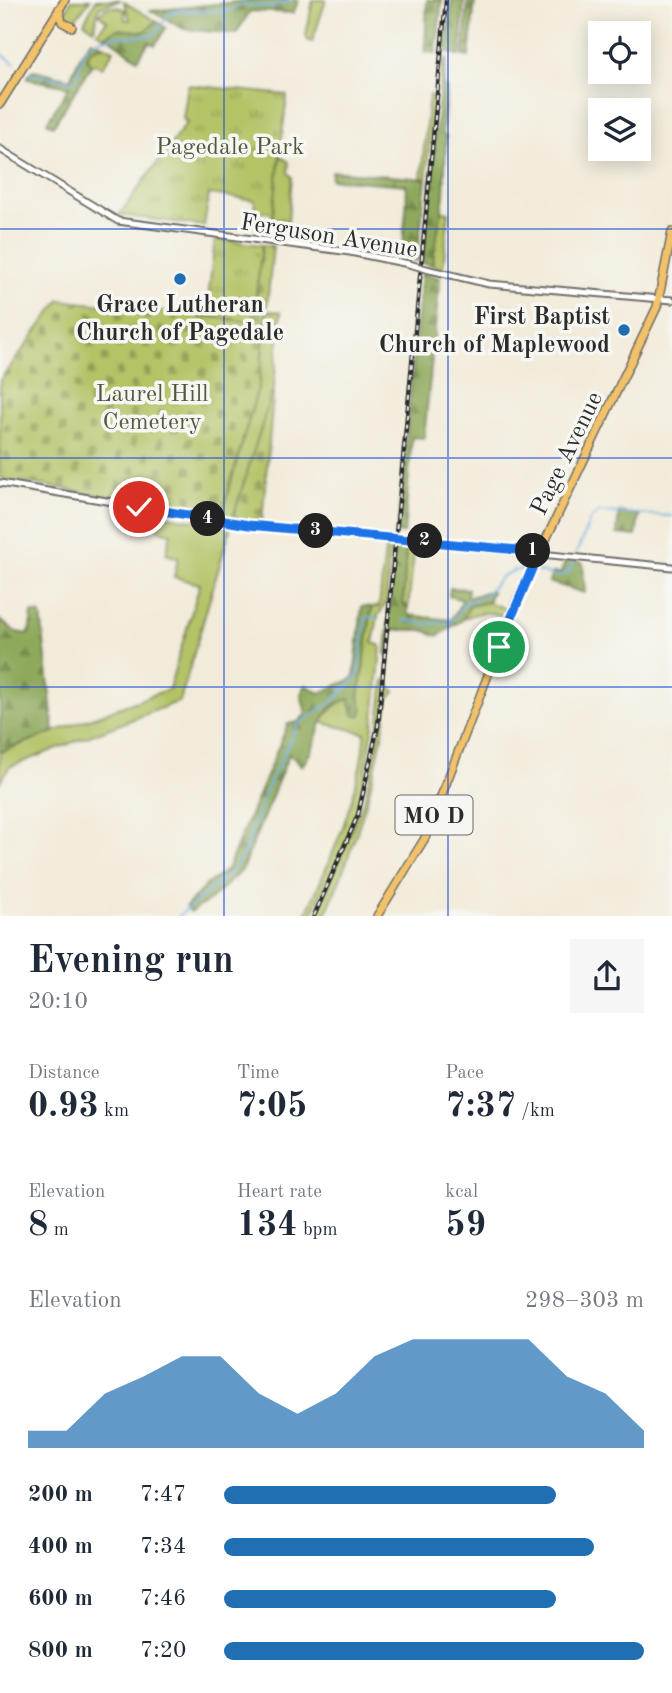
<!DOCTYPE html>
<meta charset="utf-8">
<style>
body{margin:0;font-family:"Old Standard TT",serif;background:#f6f6f7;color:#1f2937;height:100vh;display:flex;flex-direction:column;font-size:26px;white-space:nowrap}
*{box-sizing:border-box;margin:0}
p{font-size:23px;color:#747a83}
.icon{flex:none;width:38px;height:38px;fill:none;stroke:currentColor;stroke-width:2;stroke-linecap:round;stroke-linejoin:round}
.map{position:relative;height:916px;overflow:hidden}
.details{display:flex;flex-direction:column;background:#fff;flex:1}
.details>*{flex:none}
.fabs{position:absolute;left:588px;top:21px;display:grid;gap:14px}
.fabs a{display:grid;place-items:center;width:63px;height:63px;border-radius:0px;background:#fff;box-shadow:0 4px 18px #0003;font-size:35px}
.pin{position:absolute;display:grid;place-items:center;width:60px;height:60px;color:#fff;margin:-30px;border:4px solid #fff;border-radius:50%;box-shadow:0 2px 7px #0007}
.km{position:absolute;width:35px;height:35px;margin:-18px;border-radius:50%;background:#222;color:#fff;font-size:19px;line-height:35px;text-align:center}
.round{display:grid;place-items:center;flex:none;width:74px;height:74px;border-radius:0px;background:#f6f6f7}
.headline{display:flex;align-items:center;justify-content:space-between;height:119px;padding:0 28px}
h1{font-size:38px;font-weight:700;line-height:52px}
.metrics{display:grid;grid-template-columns:repeat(3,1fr);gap:10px;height:119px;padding:7px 28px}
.metrics div{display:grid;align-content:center}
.metrics b{font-size:35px;font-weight:700}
.metrics small{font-size:19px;font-weight:400}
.metrics p{font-size:19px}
.chart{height:196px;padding:14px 28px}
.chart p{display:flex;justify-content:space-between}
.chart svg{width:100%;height:126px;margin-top:7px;fill:#1f6fb2;opacity:.7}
ul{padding:0 28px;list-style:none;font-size:23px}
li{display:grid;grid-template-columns:112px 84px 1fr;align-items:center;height:52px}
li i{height:18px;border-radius:9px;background:#1f6fb2}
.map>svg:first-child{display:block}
</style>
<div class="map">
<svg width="672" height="916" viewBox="0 0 672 916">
<defs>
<pattern id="forest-firs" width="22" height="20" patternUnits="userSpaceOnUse" patternTransform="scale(1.75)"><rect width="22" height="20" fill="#8fa95b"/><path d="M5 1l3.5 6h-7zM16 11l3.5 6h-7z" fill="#758a4b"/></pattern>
<pattern id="cemetery-stones" width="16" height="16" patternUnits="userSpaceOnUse" patternTransform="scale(1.75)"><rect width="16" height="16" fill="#b4c366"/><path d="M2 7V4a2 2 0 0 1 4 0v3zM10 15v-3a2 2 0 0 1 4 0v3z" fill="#939f54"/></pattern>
<pattern id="park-tufts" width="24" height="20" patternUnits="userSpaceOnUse" patternTransform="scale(1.75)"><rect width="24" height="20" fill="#b4c366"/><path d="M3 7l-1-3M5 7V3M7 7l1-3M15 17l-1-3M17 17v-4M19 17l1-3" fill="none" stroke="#939f54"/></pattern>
</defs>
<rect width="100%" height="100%" fill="#f6f6f2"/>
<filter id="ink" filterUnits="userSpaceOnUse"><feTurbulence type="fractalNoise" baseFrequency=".0143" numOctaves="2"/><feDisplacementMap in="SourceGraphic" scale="14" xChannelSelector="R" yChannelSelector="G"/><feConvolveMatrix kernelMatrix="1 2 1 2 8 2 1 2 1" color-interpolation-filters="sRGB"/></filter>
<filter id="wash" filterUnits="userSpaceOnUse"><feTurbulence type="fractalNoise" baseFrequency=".00686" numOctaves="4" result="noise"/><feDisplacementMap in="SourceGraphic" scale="28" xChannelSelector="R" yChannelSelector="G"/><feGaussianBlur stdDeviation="1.57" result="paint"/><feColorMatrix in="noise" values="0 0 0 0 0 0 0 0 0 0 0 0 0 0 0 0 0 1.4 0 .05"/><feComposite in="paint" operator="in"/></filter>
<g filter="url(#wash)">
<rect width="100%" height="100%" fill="#f2ebd9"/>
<!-- grass -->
<g fill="#b4c366" stroke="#707748" stroke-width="2">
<polygon points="71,0 90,0 72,23 66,21 64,16"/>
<polygon points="96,0 121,0 99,7 94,29 84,22"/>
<polygon points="313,0 326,0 312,42 308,41 306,35"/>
<path d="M 124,2 L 156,21 L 146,32 L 117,29 L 107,38 L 97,32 L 107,21 L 99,14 C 106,5 116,5 125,10 L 125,20 L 130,20 Z"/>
<polygon points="103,45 114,50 102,68 94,63 91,66 87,57 90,51"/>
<polygon points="429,95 434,96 426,179 421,179"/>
<polygon points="280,156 289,162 288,172 292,177 288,221 272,217"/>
<polygon points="440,211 449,212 443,268 432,265"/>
<polygon points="267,311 281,312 274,386 233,518 221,516 259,384"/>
<polygon points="160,515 231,526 180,701 9,767 0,782 0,752 169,689 200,584 174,577 178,558 166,554 171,533 158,530"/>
<path d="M 386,542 L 390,542 L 386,603 L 378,616 L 373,643 L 381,646 C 376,702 372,757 356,811 C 345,848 327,882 311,916 L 305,916 C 332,857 359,798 365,733 L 319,722 L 340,701 L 349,698 L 354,715 L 372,607 L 379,607 Z"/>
<polygon points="403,543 415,544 408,609 403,603 406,551"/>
<path d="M 488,602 L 508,610 L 506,617 C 490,611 477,611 462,620 L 469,606 Z"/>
<path d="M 384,680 L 395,692 L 388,699 C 378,776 355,845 325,916 L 317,916 L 365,797 L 376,747 Z"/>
</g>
<!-- forest -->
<g fill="url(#forest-firs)" stroke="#5d6a43" stroke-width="2">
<polygon points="255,0 299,0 293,13 250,11 236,34 184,29 151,11"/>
<polygon points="427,0 442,0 436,53 425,52"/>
<polygon points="452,0 464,0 460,56 448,52 446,47"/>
<polygon points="468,0 475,0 469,57 463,56"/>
<polygon points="156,21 166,28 155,45 149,42 138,59 106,36 117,29 145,32"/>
<polygon points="91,40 103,45 90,51 87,57 91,66 53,126 47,122 69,87 28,79 29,74 34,70 70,79 81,54"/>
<polygon points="443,59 447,59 443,87 447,88 442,134 446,136 444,196 432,265 423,263"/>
<path d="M 332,171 L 426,179 L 417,261 L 406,258 C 399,235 410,209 406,185 L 331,179 Z"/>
<polygon points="422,273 440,278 424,438 412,437 404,533 397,533"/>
<polygon points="619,512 639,515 636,536 617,534"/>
<path d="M 394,542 L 403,543 L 406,551 L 403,603 L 408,609 L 408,615 L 451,620 L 463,600 L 449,596 L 450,588 L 468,589 L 467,596 C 478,598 482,590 492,591 L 488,602 L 470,606 L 462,620 L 438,636 L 423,630 L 392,630 L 389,657 L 386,655 Z"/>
<polygon points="566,559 583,563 585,593 549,582 552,573 561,573"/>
<path d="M 362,606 L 372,607 L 359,698 L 363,709 L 360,716 L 354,715 L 349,699 C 317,707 322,730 311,751 C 309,756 305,761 302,766 L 289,754 L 242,870 L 210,900 L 191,912 L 186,907 L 206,885 L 227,870 L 288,724 L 298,722 L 306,714 L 301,694 L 305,685 L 320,693 L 354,678 Z"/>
<polygon points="32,613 41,614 54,732 0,752 0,620 16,632 29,634"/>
</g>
<!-- cemetery -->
<g fill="url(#cemetery-stones)" stroke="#707748" stroke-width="2">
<polygon points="262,245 273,246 259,384 221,516 0,478 0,380 60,300 253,322"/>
<polygon points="274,386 262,521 233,518"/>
</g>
<!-- park -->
<g fill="url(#park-tufts)" stroke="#707748" stroke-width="2">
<polygon points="188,85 287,95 273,213 254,211 255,200 209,194 204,226 119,215 187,122 183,119"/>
<polygon points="215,239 262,245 253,322 206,316"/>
</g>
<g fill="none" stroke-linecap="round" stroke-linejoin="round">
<!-- stream -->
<g stroke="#71aee3" stroke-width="2">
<polyline points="0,52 15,64"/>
<path d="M 29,74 L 74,81 C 80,73 79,60 84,50 C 92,34 136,36 153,36 L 169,14 L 175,11 L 230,11 L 241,4 L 272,7 L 292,0"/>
<polyline points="535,571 558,576 568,573 591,518 600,512 672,516"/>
<polyline points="403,620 425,624 451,622 464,604 485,595 502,576 515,570 527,570"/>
<polyline points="179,916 231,872 244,853 265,793 298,724 332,702 358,675 365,620 368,617 376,617"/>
</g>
</g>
</g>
<g filter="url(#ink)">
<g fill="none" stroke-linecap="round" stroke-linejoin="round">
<defs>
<g id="tertiary">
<polyline points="0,149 118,221 350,252 409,264"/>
<polyline points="430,270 489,284 672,300"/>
<polyline points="0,483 249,525 672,567"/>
</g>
<g id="primary">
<polyline points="59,9 62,22 72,27"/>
<polyline points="0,104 65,0"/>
<polyline points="377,916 425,838 517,600 657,307 672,232"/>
</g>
</defs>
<!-- tertiary casing -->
<use href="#tertiary" stroke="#716e68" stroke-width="9"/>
<!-- primary casing -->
<use href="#primary" stroke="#716e68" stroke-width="10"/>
<!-- tertiary -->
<use href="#tertiary" stroke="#fff" stroke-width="5"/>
<!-- primary -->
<use href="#primary" stroke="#f2c26a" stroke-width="7"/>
<defs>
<polyline id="rail" points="314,916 358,815 378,726 446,0"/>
</defs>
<!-- rail casing -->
<use href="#rail" stroke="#2b2b2b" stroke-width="4.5"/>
<!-- rail -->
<use href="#rail" stroke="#f6f6f2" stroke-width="2" stroke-dasharray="5" stroke-linecap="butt"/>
<defs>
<polyline id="tertiary-bridge" points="409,264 430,270"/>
</defs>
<!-- tertiary-bridge casing -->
<use href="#tertiary-bridge" stroke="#716e68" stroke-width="9" stroke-linecap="butt"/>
<!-- tertiary-bridge -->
<use href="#tertiary-bridge" stroke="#fff" stroke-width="5"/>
</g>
</g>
<g fill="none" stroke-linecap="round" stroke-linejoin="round" filter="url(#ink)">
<defs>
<polyline id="route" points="139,507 249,525 539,552 499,647"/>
</defs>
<!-- route casing -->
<use href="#route" stroke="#fff" stroke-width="14"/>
<!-- route -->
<use href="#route" stroke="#1a73e8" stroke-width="9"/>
</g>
<!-- grid -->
<path fill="none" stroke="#1d4ed8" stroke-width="2" stroke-opacity="0.55" d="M 224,0 L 224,916M 448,0 L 448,916M 0,229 L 672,229M 0,458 L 672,458M 0,687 L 672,687"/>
<!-- markers -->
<g fill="#1f6fb2" stroke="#f6f6f2" stroke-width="2.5">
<circle cx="180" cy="279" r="7"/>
<circle cx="624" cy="330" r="7"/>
</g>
<g text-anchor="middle" stroke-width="7" stroke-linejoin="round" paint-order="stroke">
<!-- shield labels -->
<rect fill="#f6f6f2" stroke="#686867" stroke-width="2" x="395.5" y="795.5" width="77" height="39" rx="5"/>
<g font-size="23" font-weight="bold" fill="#2b2b2b">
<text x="434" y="823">MO D</text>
</g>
<!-- park labels -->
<g font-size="24" fill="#54593d" stroke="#f6f6f2">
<text x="230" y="154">Pagedale Park</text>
<text x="152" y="401">Laurel Hill<tspan x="152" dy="28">Cemetery</tspan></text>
</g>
<!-- street labels -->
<g font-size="24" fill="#2b2b2b" stroke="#f6f6f2">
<text transform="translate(329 235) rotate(9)" y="8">Ferguson Avenue</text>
<text transform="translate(566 453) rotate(-64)" y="8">Page Avenue</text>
</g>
<!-- poi labels -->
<g font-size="24" font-weight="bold" fill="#2b2b2b" stroke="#f6f6f2">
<text x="180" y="312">Grace Lutheran<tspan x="180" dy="28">Church of Pagedale</tspan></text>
<text x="610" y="324" text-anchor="end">First Baptist<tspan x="610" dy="28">Church of Maplewood</tspan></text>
</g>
</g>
</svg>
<div class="fabs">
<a><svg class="icon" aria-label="locate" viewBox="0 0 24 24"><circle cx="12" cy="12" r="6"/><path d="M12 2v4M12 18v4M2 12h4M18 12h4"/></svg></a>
<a><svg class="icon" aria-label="layers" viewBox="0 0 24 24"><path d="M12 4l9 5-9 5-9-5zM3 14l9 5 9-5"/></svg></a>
</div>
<div class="pin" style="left:499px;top:647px;background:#1e9e55"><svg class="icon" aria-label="arrive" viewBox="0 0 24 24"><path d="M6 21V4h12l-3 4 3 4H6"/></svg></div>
<div class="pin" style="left:139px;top:507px;background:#d93025"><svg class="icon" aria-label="check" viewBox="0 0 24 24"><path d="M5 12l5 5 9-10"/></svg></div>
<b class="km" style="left:533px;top:551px">1</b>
<b class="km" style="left:425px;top:541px">2</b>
<b class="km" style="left:316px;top:531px">3</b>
<b class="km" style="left:208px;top:519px">4</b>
</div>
<section class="details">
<div class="headline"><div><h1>Evening run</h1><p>20:10</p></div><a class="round"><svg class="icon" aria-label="share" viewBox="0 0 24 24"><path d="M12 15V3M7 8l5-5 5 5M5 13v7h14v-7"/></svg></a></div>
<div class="metrics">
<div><p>Distance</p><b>0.93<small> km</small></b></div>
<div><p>Time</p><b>7:05</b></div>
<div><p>Pace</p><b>7:37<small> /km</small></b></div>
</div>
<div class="metrics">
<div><p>Elevation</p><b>8<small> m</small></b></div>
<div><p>Heart rate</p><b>134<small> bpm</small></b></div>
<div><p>kcal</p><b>59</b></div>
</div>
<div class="chart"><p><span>Elevation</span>298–303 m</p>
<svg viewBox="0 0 160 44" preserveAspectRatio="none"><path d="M0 44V38L10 38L20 25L30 19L40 12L50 12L60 25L70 32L80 25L90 12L100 6L110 6L120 6L130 6L140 19L150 25L160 38V44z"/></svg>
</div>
<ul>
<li><b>200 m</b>7:47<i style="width:79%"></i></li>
<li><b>400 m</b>7:34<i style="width:88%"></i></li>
<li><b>600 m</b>7:46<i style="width:79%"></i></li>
<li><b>800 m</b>7:20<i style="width:100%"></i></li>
</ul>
</section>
